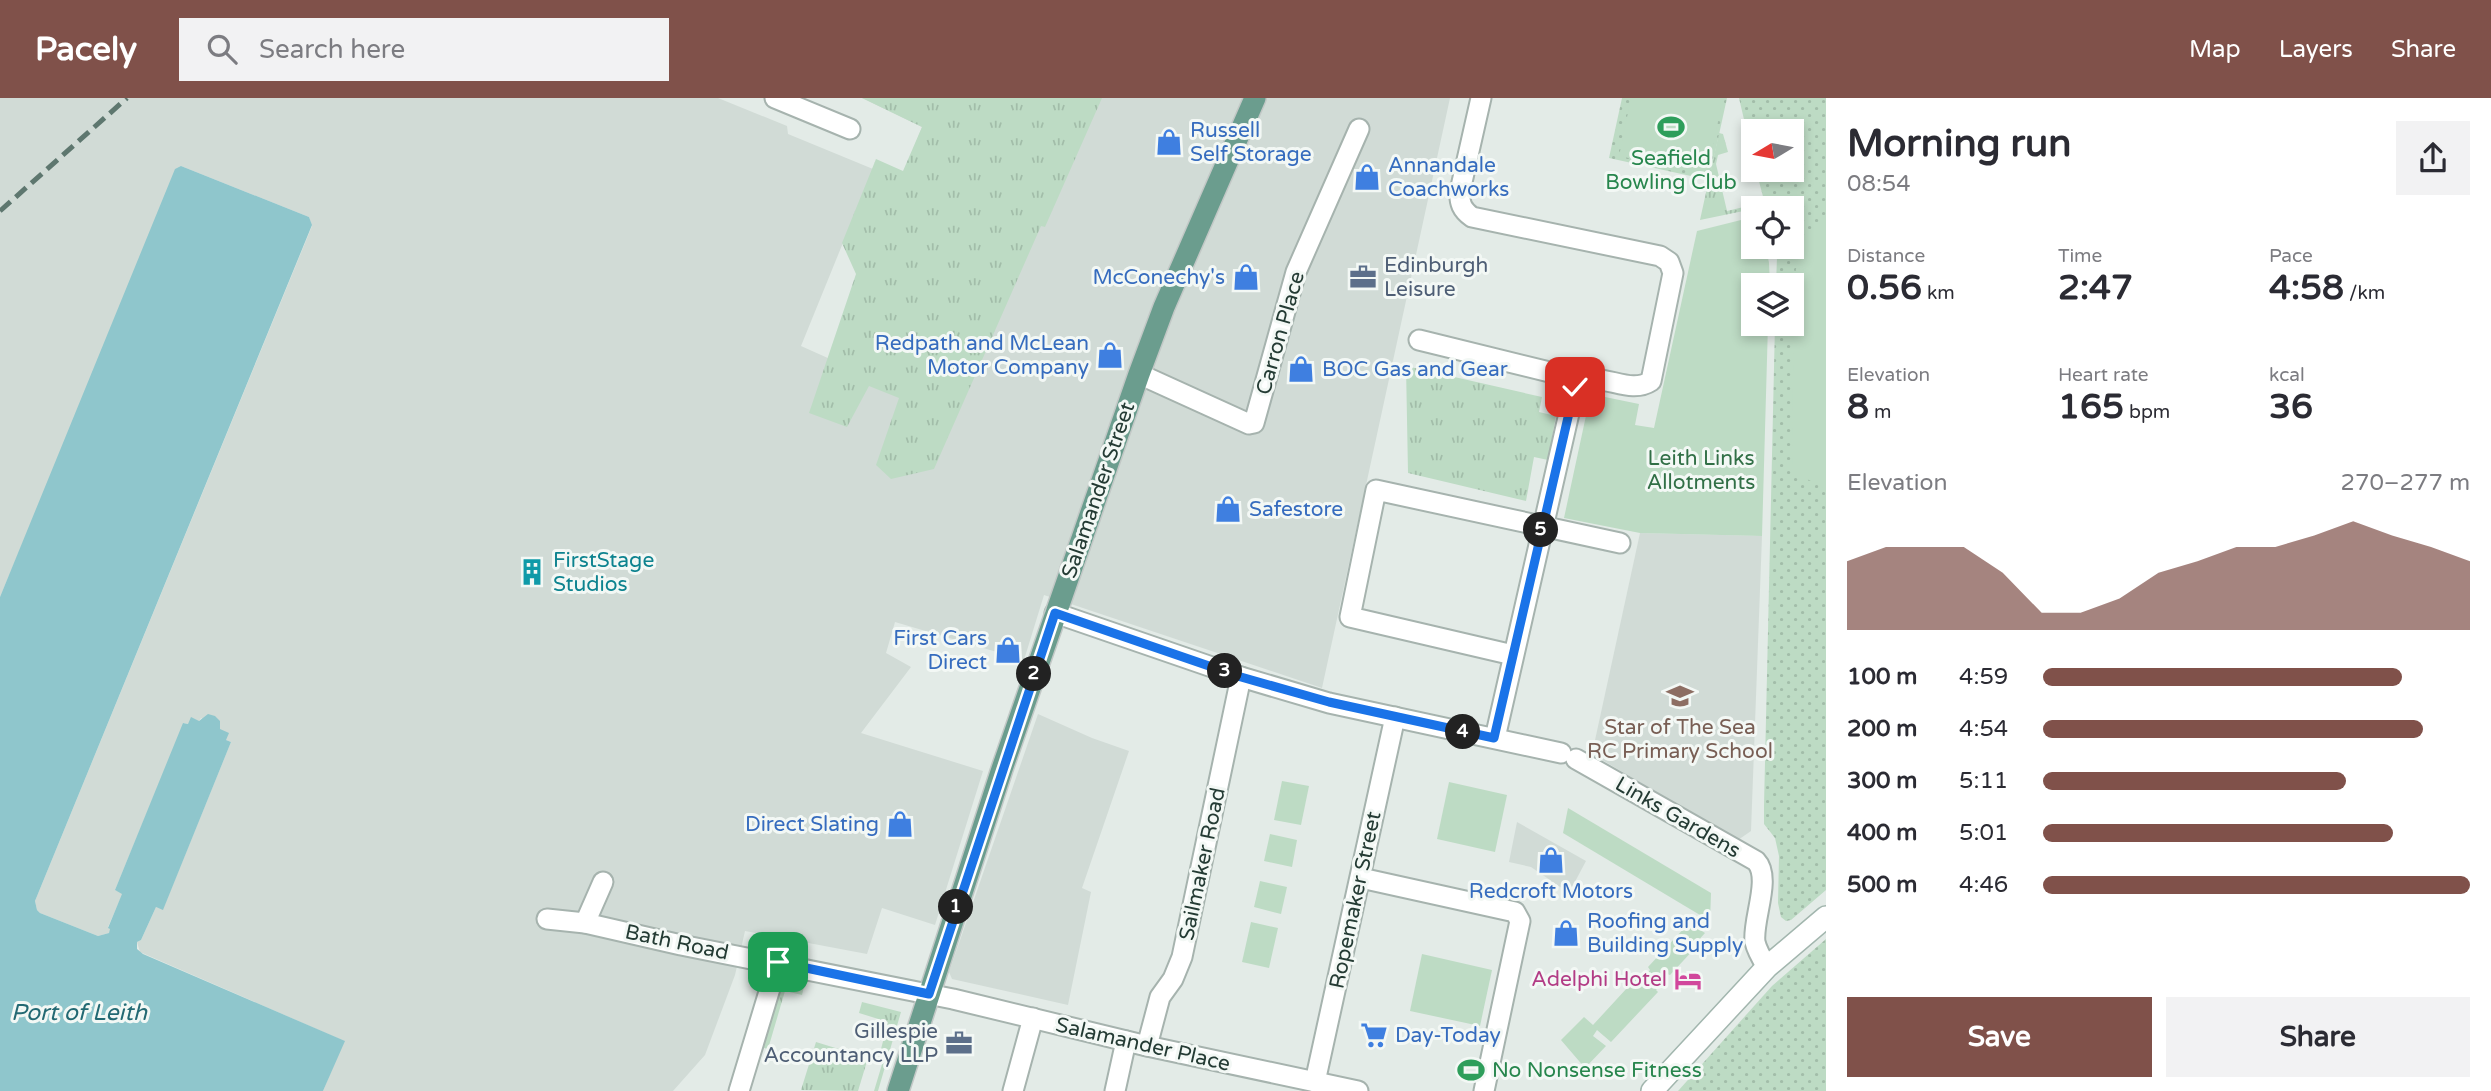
<!DOCTYPE html>
<meta charset="utf-8">
<style>
body{margin:0;font-family:"Varela Round",sans-serif;background:#f2f2f3;color:#2b2b33;height:100vh;display:flex;flex-direction:column;font-size:26px;white-space:nowrap}
*{box-sizing:border-box;margin:0}
p{font-size:23px;color:#7c7c81}
.icon{flex:none;width:38px;height:38px;fill:none;stroke:currentColor;stroke-width:2;stroke-linecap:round;stroke-linejoin:round}
.map{position:relative;flex:1;overflow:hidden}
.panel{display:flex;flex-direction:column;background:#fff;width:665px}
.panel>*{flex:none}
.needle{width:46px;rotate:260deg}
.controls{position:absolute;left:1741px;top:21px;display:grid;gap:14px}
.controls a{display:grid;place-items:center;width:63px;height:63px;border-radius:0px;background:#fff;box-shadow:0 4px 10px #0003;font-size:35px}
.pin{position:absolute;display:grid;place-items:center;width:60px;height:60px;color:#fff;margin:-30px;border-radius:14px;box-shadow:0 4px 10px #0006}
.km{position:absolute;width:35px;height:35px;margin:-18px;border-radius:50%;background:#222;color:#fff;font-size:19px;line-height:35px;text-align:center}
.round{display:grid;place-items:center;flex:none;width:74px;height:74px;border-radius:0px;background:#f2f2f3}
.overview{display:flex;align-items:center;justify-content:space-between;height:119px;padding:0 21px}
h1{font-size:38px;font-weight:800;line-height:52px}
.figures{display:grid;grid-template-columns:repeat(3,1fr);gap:10px;height:119px;padding:7px 21px}
.figures div{display:grid;align-content:center}
.figures b{font-size:35px;font-weight:800}
.figures small{font-size:19px;font-weight:400}
.figures p{font-size:19px}
.chart{height:196px;padding:14px 21px}
.chart p{display:flex;justify-content:space-between}
.chart svg{width:100%;height:126px;margin-top:7px;fill:#80514a;opacity:.7}
.button{display:flex;gap:14px;margin-top:auto;padding:14px 21px}
.button a{flex:1;height:80px;border-radius:0px;background:#80514a;color:#fff;font-size:28px;font-weight:800;line-height:80px;text-align:center}
.button a+a{background:#f2f2f3;color:#2b2b33}
ul{padding:0 21px;list-style:none;font-size:23px}
li{display:grid;grid-template-columns:112px 84px 1fr;align-items:center;height:52px}
li i{height:18px;border-radius:9px;background:#80514a}
header{display:flex;align-items:center;gap:42px;box-sizing:border-box;height:98px;padding:0 35px;background:#80514a;color:#fff}
header strong{font-size:33px}
nav{display:flex;gap:38px;margin-inline-start:auto;font-size:24px}
.search{width:490px;height:63px;background:#f2f2f3;display:flex;align-items:center;gap:18px;box-sizing:border-box;padding:0 24px;border-radius:0px;color:#7c7c81;font-size:26px}
main{display:flex;flex:1;min-height:0}
.map>svg:first-child{display:block}
</style>
<header>
<strong>Pacely</strong>
<div class="search"><svg class="icon" aria-label="search" viewBox="0 0 24 24"><circle cx="10" cy="10" r="6"/><path d="M15 15l6 6"/></svg>Search here</div>
<nav><a>Map</a><a>Layers</a><a>Share</a></nav>
</header>
<main>
<div class="map">
<svg width="1826" height="993" viewBox="0 0 1826 993">
<defs>
<pattern id="grass-tufts" width="24" height="20" patternUnits="userSpaceOnUse" patternTransform="scale(1.75)"><rect width="24" height="20" fill="#bddbc4"/><path d="M3 7l-1-3M5 7V3M7 7l1-3M15 17l-1-3M17 17v-4M19 17l1-3" fill="none" stroke="#a2bda9"/></pattern>
<pattern id="park-dots" width="8" height="8" patternUnits="userSpaceOnUse" patternTransform="scale(1.75)"><rect width="8" height="8" fill="#bddbc4"/><path d="M2 2h.1M6 6h.1" fill="none" stroke="#a2bda9" stroke-width="1.8" stroke-linecap="round"/></pattern>
</defs>
<rect width="100%" height="100%" fill="#e3ebe7"/>
<!-- built -->
<g fill="#d1dbd6">
<polygon points="0,0 718,0 787,28 788,36 873,71 801,248 830,261 922,29 862,0 1450,0 1322,590 1044,497 1024,562 895,524 886,555 911,569 861,635 983,673 935,827 882,810 867,856 745,833 735,877 705,957 673,993 323,993 344,943 140,854 137,844 141,842 156,809 163,811 231,644 226,642 219,631 201,620 199,623 188,626 184,625 115,792 123,795 108,829 111,831 109,835 98,838 40,815 37,812 35,803 312,128 309,119 181,68 0,499"/>
<polygon points="1640,435 1762,438 1751,733 1738,742 1592,656"/>
<polygon points="1038,616 1092,640 1129,653 1082,790 1091,794 1068,907 952,881 949,874"/>
<polygon points="1517,724 1586,763 1569,795 1531,769 1509,764"/>
</g>
<!-- grass -->
<g fill="url(#grass-tufts)">
<polygon points="862,0 1102,0 1045,129 1041,128 934,371 891,381 876,367 899,300 869,288 847,329 809,315 856,176 842,145 876,61 903,73 922,29"/>
<polygon points="1719,35 1723,36 1728,54 1718,57 1716,66 1727,113 1756,106 1758,110 1700,122"/>
<polygon points="1406,268 1542,299 1539,314 1556,318 1548,362 1534,359 1526,403 1408,375"/>
<polygon points="779,882 804,889 802,897 785,893 768,951 757,948"/>
<polygon points="862,904 901,914 878,993 874,993 886,953 881,951 888,924 859,915"/>
<polygon points="816,944 868,960 858,993 801,992"/>
</g>
<!-- park -->
<g fill="url(#park-dots)">
<polygon points="1622,0 1727,0 1709,82 1609,60"/>
<polygon points="1739,0 1826,0 1826,792 1791,822 1786,823 1781,819 1778,805 1779,758 1775,740 1764,726 1764,708 1775,226 1792,226 1792,187 1776,187 1777,159 1775,149 1792,149 1792,110 1766,110 1756,72 1792,72 1792,33 1754,33 1753,60"/>
<polygon points="1826,841 1826,993 1678,993 1772,888"/>
</g>
<!-- garden -->
<g fill="#bddbc4">
<polygon points="1631,0 1723,0 1707,76 1619,58"/>
<path d="M 1826,118 L 1826,391 L 1805,380 L 1792,368 L 1794,183 C 1797,160 1805,131 1826,118 Z"/>
<polygon points="1753,119 1754,149 1766,149 1769,165 1770,187 1754,187 1754,226 1768,226 1762,438 1640,435 1564,420 1587,313 1591,304 1605,299 1639,306 1635,327 1654,330 1697,133"/>
<polygon points="1282,683 1309,688 1301,727 1274,722"/>
<polygon points="1449,684 1507,697 1495,754 1437,741"/>
<polygon points="1568,710 1711,795 1710,823 1563,735"/>
<polygon points="1270,736 1297,742 1292,769 1264,763"/>
<polygon points="1260,783 1287,789 1281,816 1254,809"/>
<polygon points="1251,824 1278,830 1269,870 1242,864"/>
<polygon points="1689,825 1705,835 1694,847 1696,849 1670,877 1667,876 1662,882 1663,884 1656,892 1658,894 1611,944 1597,932 1593,938 1606,948 1585,970 1561,942 1584,919 1593,927 1639,877 1643,880 1650,872 1648,869"/>
<polygon points="1422,856 1492,872 1480,928 1410,913"/>
</g>
<!-- water -->
<polygon fill="#8fc6cc" points="181,68 309,119 312,127 35,803 37,812 40,815 98,838 109,835 110,831 108,830 122,796 115,792 183,625 188,626 191,619 199,623 208,616 215,618 220,623 220,631 229,635 226,642 231,644 163,812 156,809 141,842 137,844 137,851 143,856 345,943 323,993 0,993 0,499 175,71"/>
<g fill="none" stroke-linecap="round" stroke-linejoin="round">
<defs>
<g id="street">
<polyline points="775,0 850,31"/>
<path d="M 1481,0 L 1460,93 C 1459,105 1462,112 1472,119 L 1660,158 L 1669,164 L 1673,175 L 1651,283 C 1627,299 1597,268 1575,289 L 1495,640"/>
<polyline points="1419,242 1582,282"/>
<polyline points="1139,276 1249,326 1254,325 1296,174 1359,31"/>
<polyline points="1055,515 1241,579 1329,605 1561,655"/>
<polyline points="1513,557 1350,519 1376,392 1620,445"/>
<path d="M 1576,661 L 1756,763 C 1772,780 1752,822 1755,844 C 1757,853 1762,861 1767,869"/>
<polyline points="1361,780 1515,814 1520,823 1484,993"/>
<polyline points="547,821 585,825 681,847 953,901 1147,948 1358,993"/>
<polyline points="585,825 603,784"/>
<polyline points="1147,948 1160,899 1173,881 1182,859 1241,579"/>
<polyline points="1315,984 1395,619"/>
<polyline points="739,993 778,864"/>
<polyline points="1013,993 1033,920"/>
<polyline points="1115,993 1126,943"/>
</g>
<polyline id="secondary" points="1652,993 1767,869 1826,819"/>
<polyline id="primary" points="898,993 1002,671 1139,276 1164,209 1255,0"/>
</defs>
<!-- street casing -->
<use href="#street" stroke="#a6b3ae" stroke-width="23"/>
<!-- secondary casing -->
<use href="#secondary" stroke="#a2b6ae" stroke-width="24"/>
<!-- primary casing -->
<use href="#primary" stroke="#c2c8c6" stroke-width="24"/>
<!-- street -->
<use href="#street" stroke="#fff" stroke-width="19"/>
<!-- secondary -->
<use href="#secondary" stroke="#fff" stroke-width="21"/>
<!-- primary -->
<use href="#primary" stroke="#6b9d8e" stroke-width="21"/>
<!-- rail -->
<polyline stroke="#5e776f" stroke-width="5" stroke-dasharray="14 7" stroke-linecap="butt" points="0,113 127,0"/>
</g>
<g fill="none" stroke-linecap="round" stroke-linejoin="round">
<defs>
<polyline id="route" points="778,864 929,896 1055,515 1241,579 1329,604 1494,640 1575,289"/>
</defs>
<!-- route casing -->
<use href="#route" stroke="#fff" stroke-width="14"/>
<!-- route -->
<use href="#route" stroke="#1a73e8" stroke-width="9"/>
</g>
<!-- icons -->
<defs>
<symbol id="stadium-bare" viewBox="-9 -9 18 18"><path d="M0-5a6.5 5 0 1 0 0 10a6.5 5 0 1 0 0-10ZM-3.5-1.8h7v3.6h-7Z" fill="#2e9e5b" stroke="#f3f8f5" stroke-width="2.5" paint-order="stroke"/></symbol>
<symbol id="shop-bare" viewBox="-9 -9 18 18"><path d="M-5-2.5h2.3a2.7 3.5 0 0 1 5.4 0H5L5.5 6h-11ZM-1.5-2.5h3a1.5 2.3 0 0 0-3 0Z" fill="#3f7fe0" stroke="#f3f8f5" stroke-width="2.5" paint-order="stroke"/></symbol>
<symbol id="office-bare" viewBox="-9 -9 18 18"><path d="M-6-3h4V-5.5h4V-3h4V5H-6ZM-1-4.5V-3h2v-1.5ZM-6 0V1H6V0Z" fill="#5c6f8a" stroke="#f3f8f5" stroke-width="2.5" paint-order="stroke"/></symbol>
<symbol id="building-bare" viewBox="-9 -9 18 18"><path d="M-4-6H4V6H1V3H-1V6H-4ZM-2.5-4.3h1.7v1.8h-1.7ZM.8-4.3h1.7v1.8H.8ZM-2.5-1h1.7V.8h-1.7ZM.8-1h1.7V.8H.8Z" fill="#0f9aa8" stroke="#f3f8f5" stroke-width="2.5" paint-order="stroke"/></symbol>
<symbol id="school-bare" viewBox="-9 -9 18 18"><path d="M0-5L7-2L0 1L-7-2ZM-4 1L0 2.5L4 1V4Q0 6-4 4Z" fill="#8d6e63" stroke="#f3f8f5" stroke-width="2.5" paint-order="stroke"/></symbol>
<symbol id="hotel-bare" viewBox="-9 -9 18 18"><path d="M-6-4.5h1.5V1H6V5H4.5V3h-9V5H-6ZM-4 0a1.8 1.8 0 1 1 3.6 0ZM.5 0V-2.5h3Q6-2.5 6 0Z" fill="#d1479c" stroke="#f3f8f5" stroke-width="2.5" paint-order="stroke"/></symbol>
<symbol id="supermarket-bare" viewBox="-9 -9 18 18"><path d="M-6-5.5h2.5l.6 2H6L4.5 2H-2.5L-4.4-4H-6ZM-1.5 3.2a1.3 1.3 0 1 0 .1 0ZM3 3.2a1.3 1.3 0 1 0 .1 0Z" fill="#3f7fe0" stroke="#f3f8f5" stroke-width="2.5" paint-order="stroke"/></symbol>
</defs>
<g fill-rule="evenodd">
<use href="#stadium-bare" x="1652" y="10" width="38" height="38"/>
<use href="#shop-bare" x="1150" y="25" width="38" height="38"/>
<use href="#shop-bare" x="1348" y="60" width="38" height="38"/>
<use href="#shop-bare" x="1227" y="160" width="38" height="38"/>
<use href="#office-bare" x="1344" y="160" width="38" height="38"/>
<use href="#shop-bare" x="1091" y="238" width="38" height="38"/>
<use href="#shop-bare" x="1282" y="252" width="38" height="38"/>
<use href="#shop-bare" x="1209" y="392" width="38" height="38"/>
<use href="#building-bare" x="513" y="455" width="38" height="38"/>
<use href="#shop-bare" x="989" y="533" width="38" height="38"/>
<use href="#school-bare" x="1661" y="579" width="38" height="38"/>
<use href="#shop-bare" x="881" y="707" width="38" height="38"/>
<use href="#shop-bare" x="1532" y="743" width="38" height="38"/>
<use href="#shop-bare" x="1547" y="816" width="38" height="38"/>
<use href="#hotel-bare" x="1669" y="862" width="38" height="38"/>
<use href="#supermarket-bare" x="1355" y="918" width="38" height="38"/>
<use href="#office-bare" x="940" y="926" width="38" height="38"/>
<use href="#stadium-bare" x="1452" y="953" width="38" height="38"/>
</g>
<g text-anchor="middle" stroke-width="6" stroke-linejoin="round" paint-order="stroke">
<!-- shop labels -->
<g font-size="21" fill="#366cbe" stroke="#f3f8f5" text-anchor="start">
<text x="1190" y="39">Russell<tspan x="1190" dy="24">Self Storage</tspan></text>
<text x="1388" y="74">Annandale<tspan x="1388" dy="24">Coachworks</tspan></text>
<text x="1225" y="186" text-anchor="end">McConechy's</text>
<text x="1089" y="252" text-anchor="end">Redpath and McLean<tspan x="1089" dy="24">Motor Company</tspan></text>
<text x="1322" y="278">BOC Gas and Gear</text>
<text x="1249" y="418">Safestore</text>
<text x="987" y="547" text-anchor="end">First Cars<tspan x="987" dy="24">Direct</tspan></text>
<text x="879" y="733" text-anchor="end">Direct Slating</text>
<text x="1551" y="800" text-anchor="middle">Redcroft Motors</text>
<text x="1587" y="830">Roofing and<tspan x="1587" dy="24">Building Supply</tspan></text>
<text x="1395" y="944">Day-Today</text>
</g>
<!-- leisure labels -->
<g font-size="21" fill="#27864d" stroke="#f3f8f5">
<text x="1671" y="67">Seafield<tspan x="1671" dy="24">Bowling Club</tspan></text>
<text x="1492" y="979" text-anchor="start">No Nonsense Fitness</text>
</g>
<!-- service labels -->
<g font-size="21" fill="#4e5e75" stroke="#f3f8f5" text-anchor="start">
<text x="1384" y="174">Edinburgh<tspan x="1384" dy="24">Leisure</tspan></text>
<text x="938" y="940" text-anchor="end">Gillespie<tspan x="938" dy="24">Accountancy LLP</tspan></text>
</g>
<!-- street labels -->
<g font-size="21" fill="#243b34" stroke="#f3f8f5">
<text transform="translate(1280 235) rotate(-74)" y="7">Carron Place</text>
<text transform="translate(1098 392) rotate(-71)" y="7">Salamander Street</text>
<text transform="translate(1678 719) rotate(30)" y="7">Links Gardens</text>
<text transform="translate(1202 766) rotate(-78)" y="7">Sailmaker Road</text>
<text transform="translate(1355 802) rotate(-78)" y="7">Ropemaker Street</text>
<text transform="translate(677 844) rotate(12)" y="7">Bath Road</text>
<text transform="translate(1143 946) rotate(13)" y="7">Salamander Place</text>
</g>
<!-- park labels -->
<g font-size="21" fill="#316f46" stroke="#f3f8f5">
<text x="1701" y="367">Leith Links<tspan x="1701" dy="24">Allotments</tspan></text>
</g>
<!-- culture labels -->
<g font-size="21" fill="#0d838f" stroke="#f3f8f5" text-anchor="start">
<text x="553" y="469">FirstStage<tspan x="553" dy="24">Studios</tspan></text>
</g>
<!-- education labels -->
<g font-size="21" fill="#785e54" stroke="#f3f8f5">
<text x="1680" y="636">Star of The Sea<tspan x="1680" dy="24">RC Primary School</tspan></text>
</g>
<!-- hotel labels -->
<g font-size="21" fill="#b23c85" stroke="#f3f8f5" text-anchor="end">
<text x="1667" y="888">Adelphi Hotel</text>
</g>
<!-- water labels -->
<g font-size="23" font-style="italic" fill="#236973" stroke="#f3f8f5">
<text x="79" y="922">Port of Leith</text>
</g>
</g>
</svg>
<div class="controls">
<a><svg class="needle" viewBox="-14 -14 28 28"><path d="M0-13l5 13h-10z" fill="#e53935"/><path d="M0 13l5-13h-10z" fill="#7c7c81"/></svg></a>
<a><svg class="icon" aria-label="locate" viewBox="0 0 24 24"><circle cx="12" cy="12" r="6"/><path d="M12 2v4M12 18v4M2 12h4M18 12h4"/></svg></a>
<a><svg class="icon" aria-label="layers" viewBox="0 0 24 24"><path d="M12 4l9 5-9 5-9-5zM3 14l9 5 9-5"/></svg></a>
</div>
<div class="pin" style="left:778px;top:864px;background:#1e9e55"><svg class="icon" aria-label="arrive" viewBox="0 0 24 24"><path d="M6 21V4h12l-3 4 3 4H6"/></svg></div>
<div class="pin" style="left:1575px;top:289px;background:#d93025"><svg class="icon" aria-label="check" viewBox="0 0 24 24"><path d="M5 12l5 5 9-10"/></svg></div>
<b class="km" style="left:956px;top:809px">1</b>
<b class="km" style="left:1034px;top:576px">2</b>
<b class="km" style="left:1225px;top:573px">3</b>
<b class="km" style="left:1463px;top:634px">4</b>
<b class="km" style="left:1541px;top:432px">5</b>
</div>
<section class="panel">
<div class="overview"><div><h1>Morning run</h1><p>08:54</p></div><a class="round"><svg class="icon" aria-label="share" viewBox="0 0 24 24"><path d="M12 15V3M7 8l5-5 5 5M5 13v7h14v-7"/></svg></a></div>
<div class="figures">
<div><p>Distance</p><b>0.56<small> km</small></b></div>
<div><p>Time</p><b>2:47</b></div>
<div><p>Pace</p><b>4:58<small> /km</small></b></div>
</div>
<div class="figures">
<div><p>Elevation</p><b>8<small> m</small></b></div>
<div><p>Heart rate</p><b>165<small> bpm</small></b></div>
<div><p>kcal</p><b>36</b></div>
</div>
<div class="chart"><p><span>Elevation</span>270–277 m</p>
<svg viewBox="0 0 160 44" preserveAspectRatio="none"><path d="M0 44V20L10 15L20 15L30 15L40 24L50 38L60 38L70 33L80 24L90 20L100 15L110 15L120 11L130 6L140 11L150 15L160 20V44z"/></svg>
</div>
<ul>
<li><b>100 m</b>4:59<i style="width:84%"></i></li>
<li><b>200 m</b>4:54<i style="width:89%"></i></li>
<li><b>300 m</b>5:11<i style="width:71%"></i></li>
<li><b>400 m</b>5:01<i style="width:82%"></i></li>
<li><b>500 m</b>4:46<i style="width:100%"></i></li>
</ul>
<div class="button"><a>Save</a><a>Share</a></div>
</section>
</main>
